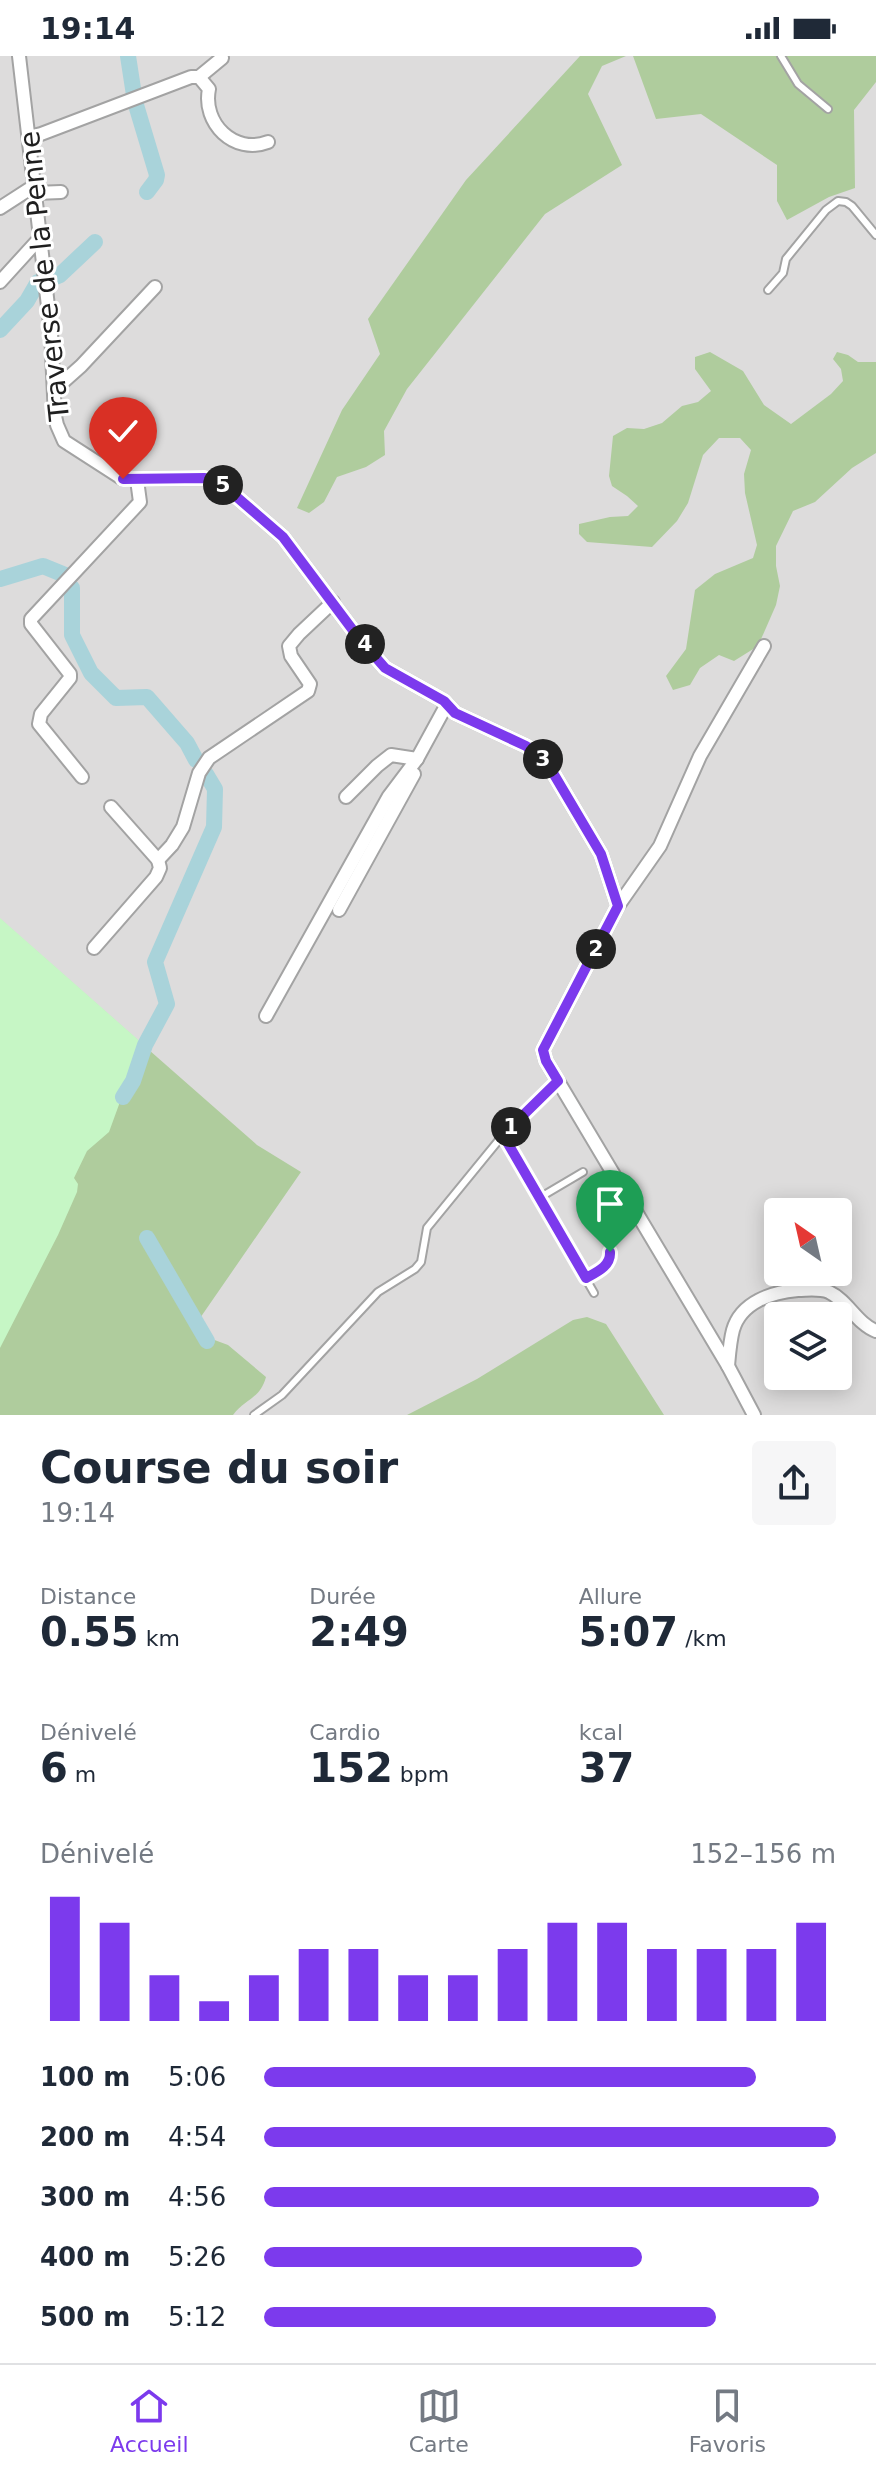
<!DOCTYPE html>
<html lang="fr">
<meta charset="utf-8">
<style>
body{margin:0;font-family:"DejaVu Sans",sans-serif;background:#f6f6f7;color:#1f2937;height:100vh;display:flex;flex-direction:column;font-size:30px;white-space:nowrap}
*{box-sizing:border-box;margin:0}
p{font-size:26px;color:#747a83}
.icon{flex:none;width:44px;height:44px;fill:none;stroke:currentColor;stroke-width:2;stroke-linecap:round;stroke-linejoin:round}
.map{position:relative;height:1359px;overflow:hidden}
.side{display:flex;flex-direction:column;background:#fff;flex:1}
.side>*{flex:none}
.needle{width:52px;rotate:326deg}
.tools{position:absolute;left:764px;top:1142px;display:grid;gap:16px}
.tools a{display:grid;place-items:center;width:88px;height:88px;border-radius:8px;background:#fff;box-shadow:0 4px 20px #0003;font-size:40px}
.pin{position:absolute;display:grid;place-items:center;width:68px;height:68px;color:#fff;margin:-82px -34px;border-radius:50% 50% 50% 0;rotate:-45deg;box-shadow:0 0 8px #0007}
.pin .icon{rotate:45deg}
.km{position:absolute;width:40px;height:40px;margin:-20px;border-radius:50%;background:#222;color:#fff;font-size:22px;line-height:40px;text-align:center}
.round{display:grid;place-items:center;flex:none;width:84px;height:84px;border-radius:8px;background:#f6f6f7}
.summary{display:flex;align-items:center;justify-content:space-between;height:136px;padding:0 40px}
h1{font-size:44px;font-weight:800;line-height:60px}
.figures{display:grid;grid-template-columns:repeat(3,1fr);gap:12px;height:136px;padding:8px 40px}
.figures div{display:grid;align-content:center}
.figures b{font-size:40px;font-weight:800}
.figures small{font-size:22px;font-weight:400}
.figures p{font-size:22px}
.chart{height:224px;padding:16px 40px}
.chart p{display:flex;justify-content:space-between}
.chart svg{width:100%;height:144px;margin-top:8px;stroke:#7c3aed;stroke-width:6}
ul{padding:0 40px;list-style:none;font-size:26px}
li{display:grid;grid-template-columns:128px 96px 1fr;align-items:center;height:60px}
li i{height:20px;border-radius:10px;background:#7c3aed}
.status{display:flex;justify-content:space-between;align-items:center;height:56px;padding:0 40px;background:#fff;direction:ltr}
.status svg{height:22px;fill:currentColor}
.tabs{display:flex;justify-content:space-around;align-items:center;height:112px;border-top:2px solid #e0e1e3;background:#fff;font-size:22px;color:#747a83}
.tabs a{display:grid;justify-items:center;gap:4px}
.tabs .active{color:#7c3aed}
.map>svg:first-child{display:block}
</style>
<div class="status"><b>19:14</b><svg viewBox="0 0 49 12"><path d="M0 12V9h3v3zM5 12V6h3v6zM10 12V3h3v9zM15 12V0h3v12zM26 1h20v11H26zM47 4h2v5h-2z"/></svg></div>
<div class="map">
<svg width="876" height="1359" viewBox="0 0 876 1359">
<rect width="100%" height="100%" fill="#efebe6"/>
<!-- residential -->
<path fill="#dddcdc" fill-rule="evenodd" d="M 0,0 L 876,0 L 876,1359 L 0,1359 ZM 778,1156 L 838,1156 L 838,1216 L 778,1216 ZM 778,1260 L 838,1260 L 838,1320 L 778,1320 Z"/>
<!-- forest -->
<g fill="#afcc9d">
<polygon points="580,0 626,0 602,10 588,38 622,109 545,158 407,333 384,375 385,399 366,411 337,421 324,446 309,457 297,452 342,354 380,298 368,263 466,124"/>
<polygon points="633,0 876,0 876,26 854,54 855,132 829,141 787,164 777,145 777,109 701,58 656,63"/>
<polygon points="710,296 743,315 764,349 791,368 831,338 843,325 841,313 833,303 837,296 848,299 858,306 876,306 876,397 852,412 815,446 793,455 776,490 776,510 780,530 776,549 758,590 734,605 719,599 700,612 690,629 673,634 666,620 686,593 695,534 715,518 753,502 757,489 745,437 744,418 751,394 740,382 719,382 703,399 688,447 677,465 652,491 587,486 579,478 579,468 610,461 628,460 638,450 627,440 612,430 609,420 613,380 627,372 644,373 662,367 682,350 698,346 711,335 695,313 695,301"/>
<path d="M 0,863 L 257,1089 L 301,1116 L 198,1265 L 201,1279 L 228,1289 L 266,1321 C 260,1343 246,1342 233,1359 L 0,1359 Z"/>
<polygon points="587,1261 606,1268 664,1359 407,1359 477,1323 573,1264"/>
</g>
<!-- park -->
<polygon fill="#c6f6c5" points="0,862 143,988 140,991 109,1076 87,1095 74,1122 78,1128 77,1136 58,1179 0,1292"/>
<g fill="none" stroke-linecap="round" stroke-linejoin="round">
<!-- canal -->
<g stroke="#a9d3da" stroke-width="16">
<polyline points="128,0 134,39"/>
<polyline points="136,49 157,119 156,124 147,136"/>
<polyline points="48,224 60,219 95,186"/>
<polyline points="0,274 27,245 38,226"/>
<polyline points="0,523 43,510 65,519"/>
<polyline points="72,532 72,579 91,617 116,642 147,641 187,687 196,704"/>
<polyline points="123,1041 133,1025 145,989 167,948 155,906 214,771 215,733 206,718"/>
<polyline points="147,1182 207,1285"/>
</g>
<defs>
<g id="service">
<polyline points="781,0 798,28 828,53"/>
<polyline points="768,234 783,217 786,203 826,154 838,145 846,146 852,150 876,179"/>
<polyline points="503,1079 594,1237"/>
<polyline points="539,1142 583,1116"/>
<polyline points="586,1222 597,1215 610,1203 610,1196"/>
<polyline points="254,1359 282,1339 378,1236 415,1213 421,1206 427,1172 503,1079 558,1025"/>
</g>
<g id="minor">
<polyline points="19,0 51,276 55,360 57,369 64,385 123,423 205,422 224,430 283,481 358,581 385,612 444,645 455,657 526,690 546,705 601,798 618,850 543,994 546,1005 728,1310 754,1359"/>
<polyline points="199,21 222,2"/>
<path d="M 29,81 L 41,78 L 191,21 L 199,21 L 209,33 C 202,67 234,99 268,86"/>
<polyline points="35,137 61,136"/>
<polyline points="0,152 34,130"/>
<polyline points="0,226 39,183"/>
<polyline points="54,334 81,310 155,231"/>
<polyline points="82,721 39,668 41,658 70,622 70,618 31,568 31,563 140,446 137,424"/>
<polyline points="346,741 377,710 391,699 417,703"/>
<polyline points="158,804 172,789 183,771 199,717 209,702 308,635 310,628 291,600 289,590 299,578 333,546"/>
<polyline points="618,850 660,790 700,700 764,590"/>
<polyline points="339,854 414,718"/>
<polyline points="94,892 156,821 160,812 158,804 111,751"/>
<polyline points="266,960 389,740 417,703 447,648"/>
<path d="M 728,1310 C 729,1299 730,1285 733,1274 C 741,1246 772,1236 798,1234 C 808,1234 819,1232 829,1236 C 848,1245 857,1268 876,1275"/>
</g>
</defs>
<!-- service casing -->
<use href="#service" stroke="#a3a3a3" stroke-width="10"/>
<!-- minor casing -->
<use href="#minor" stroke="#a3a3a3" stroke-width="16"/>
<!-- service -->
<use href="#service" stroke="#fff" stroke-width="6"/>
<!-- minor -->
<use href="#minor" stroke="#fff" stroke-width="12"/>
</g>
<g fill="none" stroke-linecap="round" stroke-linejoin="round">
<defs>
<path id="route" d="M 123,423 L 205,422 L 224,430 L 283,481 L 358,581 L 385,612 L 444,645 L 455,657 L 526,690 L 546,705 L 601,798 L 618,850 L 543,994 L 546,1005 L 558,1025 L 503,1079 L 586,1222 C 597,1216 611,1210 610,1196"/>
</defs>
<!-- route casing -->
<use href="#route" stroke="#fff" stroke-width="16"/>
<!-- route -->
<use href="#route" stroke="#7c3aed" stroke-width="10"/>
</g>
<g text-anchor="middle" stroke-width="6" stroke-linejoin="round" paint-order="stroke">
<!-- street labels -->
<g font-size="28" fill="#1f1f1f" stroke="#fff">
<text transform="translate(44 220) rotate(-96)" y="10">Traverse de la Penne</text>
</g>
</g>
</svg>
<div class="tools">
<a><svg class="needle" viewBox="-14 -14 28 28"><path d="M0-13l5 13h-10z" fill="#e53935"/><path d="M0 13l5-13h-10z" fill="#747a83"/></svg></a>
<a><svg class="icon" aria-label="layers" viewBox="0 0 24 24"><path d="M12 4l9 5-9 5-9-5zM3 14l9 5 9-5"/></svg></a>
</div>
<div class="pin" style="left:610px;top:1196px;background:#1e9e55"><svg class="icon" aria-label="arrive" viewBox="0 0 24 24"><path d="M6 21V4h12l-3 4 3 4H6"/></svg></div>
<div class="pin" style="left:123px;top:423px;background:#d93025"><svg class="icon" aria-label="check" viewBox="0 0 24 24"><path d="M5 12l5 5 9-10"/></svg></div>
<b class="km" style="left:511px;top:1071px">1</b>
<b class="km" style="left:596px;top:893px">2</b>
<b class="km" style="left:543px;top:703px">3</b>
<b class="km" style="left:365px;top:588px">4</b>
<b class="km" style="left:223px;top:429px">5</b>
</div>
<section class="side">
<div class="summary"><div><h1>Course du soir</h1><p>19:14</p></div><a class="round"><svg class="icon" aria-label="share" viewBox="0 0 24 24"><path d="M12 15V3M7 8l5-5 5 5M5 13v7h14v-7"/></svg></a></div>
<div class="figures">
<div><p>Distance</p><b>0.55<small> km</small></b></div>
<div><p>Durée</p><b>2:49</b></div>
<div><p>Allure</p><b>5:07<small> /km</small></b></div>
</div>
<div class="figures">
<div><p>Dénivelé</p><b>6<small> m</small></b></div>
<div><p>Cardio</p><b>152<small> bpm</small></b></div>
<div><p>kcal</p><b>37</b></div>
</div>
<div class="chart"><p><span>Dénivelé</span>152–156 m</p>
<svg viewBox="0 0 160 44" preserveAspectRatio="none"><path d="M5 44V6M15 44V14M25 44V30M35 44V38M45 44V30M55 44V22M65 44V22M75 44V30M85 44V30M95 44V22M105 44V14M115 44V14M125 44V22M135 44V22M145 44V22M155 44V14"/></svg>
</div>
<ul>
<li><b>100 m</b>5:06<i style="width:86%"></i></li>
<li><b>200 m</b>4:54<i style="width:100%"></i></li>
<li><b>300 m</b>4:56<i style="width:97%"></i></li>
<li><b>400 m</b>5:26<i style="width:66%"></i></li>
<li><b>500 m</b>5:12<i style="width:79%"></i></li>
</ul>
</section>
<nav class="tabs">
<a class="active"><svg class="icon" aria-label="home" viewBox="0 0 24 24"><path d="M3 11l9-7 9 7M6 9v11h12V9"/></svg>Accueil</a>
<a><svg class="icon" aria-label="map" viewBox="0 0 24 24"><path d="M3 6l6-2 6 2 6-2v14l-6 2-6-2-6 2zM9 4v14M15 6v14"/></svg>Carte</a>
<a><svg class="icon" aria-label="saved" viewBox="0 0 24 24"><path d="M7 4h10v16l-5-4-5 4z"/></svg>Favoris</a>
</nav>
